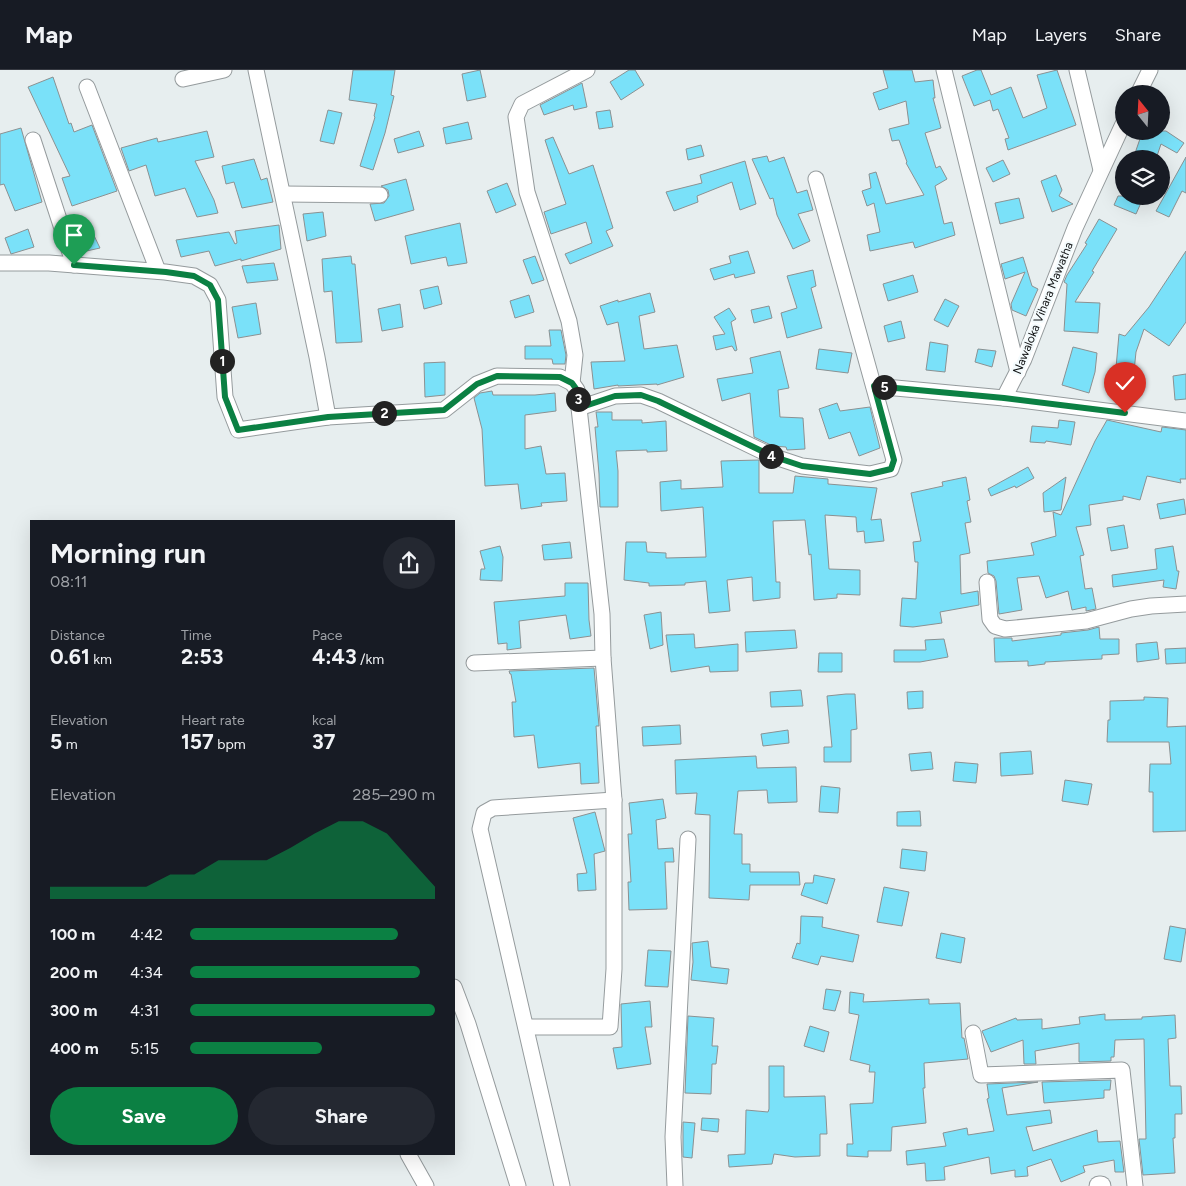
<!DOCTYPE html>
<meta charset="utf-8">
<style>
body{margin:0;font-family:Figtree,sans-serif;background:#242831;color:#f1f3f6;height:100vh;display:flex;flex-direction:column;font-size:19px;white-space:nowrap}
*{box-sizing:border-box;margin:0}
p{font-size:16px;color:#9ea1a6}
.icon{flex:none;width:28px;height:28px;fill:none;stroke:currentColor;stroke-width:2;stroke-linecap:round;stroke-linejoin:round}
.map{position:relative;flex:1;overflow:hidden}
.drawer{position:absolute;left:30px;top:450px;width:425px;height:635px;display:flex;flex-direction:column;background:#171b24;border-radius:0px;box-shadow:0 5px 20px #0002}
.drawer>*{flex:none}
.needle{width:32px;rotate:342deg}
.fabs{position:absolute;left:1115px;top:15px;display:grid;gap:10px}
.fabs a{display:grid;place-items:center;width:55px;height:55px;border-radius:50%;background:#171b24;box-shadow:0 5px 20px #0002;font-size:25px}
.pin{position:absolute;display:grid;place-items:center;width:42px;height:42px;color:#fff;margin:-51px -21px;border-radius:50% 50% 50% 0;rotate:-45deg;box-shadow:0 0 5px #0007}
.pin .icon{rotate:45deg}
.km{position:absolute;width:25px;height:25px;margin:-12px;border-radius:50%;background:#222;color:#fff;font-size:14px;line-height:25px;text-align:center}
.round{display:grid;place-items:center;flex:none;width:52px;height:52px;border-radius:26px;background:#242831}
.summary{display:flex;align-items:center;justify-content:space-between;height:85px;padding:0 20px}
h1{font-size:28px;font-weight:700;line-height:38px}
.metrics{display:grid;grid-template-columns:repeat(3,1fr);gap:8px;height:85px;padding:5px 20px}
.metrics div{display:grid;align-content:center}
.metrics b{font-size:21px;font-weight:700}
.metrics small{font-size:14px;font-weight:400}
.metrics p{font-size:14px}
.chart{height:140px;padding:10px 20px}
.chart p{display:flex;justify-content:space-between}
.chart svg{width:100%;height:90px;margin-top:5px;fill:#0b8043;opacity:.7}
.action{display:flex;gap:10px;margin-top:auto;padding:10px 20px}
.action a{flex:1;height:58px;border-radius:30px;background:#0b8043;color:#fff;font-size:20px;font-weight:700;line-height:58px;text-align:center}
.action a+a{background:#242831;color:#f1f3f6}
ul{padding:0 20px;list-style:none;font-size:16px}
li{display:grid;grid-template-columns:80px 60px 1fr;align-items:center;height:38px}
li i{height:12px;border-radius:6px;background:#0b8043}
header{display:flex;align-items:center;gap:30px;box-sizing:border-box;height:70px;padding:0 25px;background:#171b24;border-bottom:1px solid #363941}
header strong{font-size:24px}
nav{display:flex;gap:28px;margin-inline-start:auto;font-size:18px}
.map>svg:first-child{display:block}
</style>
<header>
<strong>Map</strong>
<nav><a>Map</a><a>Layers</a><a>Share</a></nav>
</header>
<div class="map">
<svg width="1186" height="1116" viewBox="0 0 1186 1116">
<rect width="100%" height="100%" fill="#e7eeef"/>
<!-- building -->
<g fill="#7ae1f9" stroke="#8b9192">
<polygon points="353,0 395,0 391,25 394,26 385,63 373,100 360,96 375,47 374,46 377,34 349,30"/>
<polygon points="480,0 486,27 467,31 462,4"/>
<polygon points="629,0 635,0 644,15 621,30 610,12"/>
<polygon points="883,0 912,0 915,12 933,10 935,28 933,28 941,58 925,63 936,98 940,96 947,109 935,116 944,154 952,152 955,165 915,178 913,172 870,181 867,165 880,162 874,133 867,136 862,121 871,118 869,104 876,102 886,134 924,125 906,93 907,92 899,70 892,71 889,59 909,54 906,31 879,40 873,23 888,18"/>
<polygon points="977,0 981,0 991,25 1011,17 1023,48 1047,38 1037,5 1057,0 1076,55 1008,80 1005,69 1009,68 998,39 993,41 990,30 974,36 962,6"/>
<polygon points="53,7 69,54 71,53 74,62 92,55 117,121 72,136 62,108 70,106 28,17"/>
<polygon points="582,13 587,37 574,40 573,35 544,45 540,35"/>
<polygon points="328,40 342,43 334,74 320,71"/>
<polygon points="610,40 613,57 599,59 596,42"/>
<polygon points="468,52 472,69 446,74 443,58"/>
<polygon points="21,58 42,132 15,141 4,114 0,115 0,64"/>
<polygon points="207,61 214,87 195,91 214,130 218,143 197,147 185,118 155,126 146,95 129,101 121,78 157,68 158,72"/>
<polygon points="419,61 424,76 398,83 394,69"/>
<polygon points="1140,61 1166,61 1184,73 1177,83 1161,74 1156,89 1133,89 1142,63"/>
<polygon points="553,67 569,104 593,95 613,158 606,161 613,176 570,194 565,184 592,173 586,152 551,164 544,142 566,134 545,70"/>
<polygon points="701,75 704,86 688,90 686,79"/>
<polygon points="767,86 769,92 784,87 797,123 807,120 813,140 798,144 810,171 793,179 777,145 773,128 770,129 752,89"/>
<polygon points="1186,87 1186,123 1182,121 1169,147 1156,141"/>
<polygon points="254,89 261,110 267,108 273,132 242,138 234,112 226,114 222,96"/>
<polygon points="1003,90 1010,104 993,112 986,98"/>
<polygon points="745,91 756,134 740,140 732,112 697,126 698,132 674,141 666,122 702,113 700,105"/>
<polygon points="1056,105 1062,120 1059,126 1073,134 1052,142 1041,111"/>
<polygon points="406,109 414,140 375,151 370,134 384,133 389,126 388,120 381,116"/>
<polygon points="507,113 516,135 496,143 487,121"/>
<polygon points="1118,126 1144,126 1136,144 1114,135"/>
<polygon points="1019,128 1024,148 1000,154 995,133"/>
<polygon points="323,142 326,166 307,171 303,144"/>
<polygon points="86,149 100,178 82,182 71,153"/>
<polygon points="1099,149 1117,159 1092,201 1094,202 1075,232 1100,233 1098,263 1064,261 1067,214 1064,212 1067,205 1087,174 1085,173"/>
<polygon points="460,153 467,193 448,196 446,187 411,194 405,166"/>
<polygon points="279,155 281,179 241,191 241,189 215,196 209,181 181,187 176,170 229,162 235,174 237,173 235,161"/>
<polygon points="28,159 34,177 11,184 5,168"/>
<polygon points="748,181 755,203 735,208 734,204 714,210 710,199 731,193 729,186"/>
<polygon points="1186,181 1186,252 1169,276 1144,259 1136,282 1133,311 1115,309 1119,264 1125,266 1149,237"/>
<polygon points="351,186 352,194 355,194 362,272 336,273 332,221 324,222 322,189"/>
<polygon points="535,186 544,210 532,214 523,190"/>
<polygon points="1023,187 1032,216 1038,219 1026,246 1012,240 1011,234 1025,202 1005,209 1001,194"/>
<polygon points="274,193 278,210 247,213 242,196"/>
<polygon points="813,200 816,216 811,218 822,258 787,268 781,243 797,238 787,206"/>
<polygon points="913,205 918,222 888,231 883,214"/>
<polygon points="438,216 442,234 424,239 420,220"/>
<polygon points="650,223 655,242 639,246 644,279 677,275 684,307 657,315 657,314 618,316 618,315 594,319 591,292 625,291 618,252 607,255 600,236 618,230 618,232"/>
<polygon points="529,225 534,242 515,248 510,231"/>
<polygon points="945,229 959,236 948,257 934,250"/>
<polygon points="256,233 261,264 238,268 232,237"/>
<polygon points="400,234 403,257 382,261 378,239"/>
<polygon points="769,236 772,248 754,253 751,240"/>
<polygon points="729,238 736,249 731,252 737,280 735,281 732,276 716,280 713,266 725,264 714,247"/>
<polygon points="901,251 905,268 888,272 884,256"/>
<polygon points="549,260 561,260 566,285 565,294 553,294 552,289 525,289 525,276 551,276"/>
<polygon points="930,272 948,275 945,302 926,300"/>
<polygon points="1073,277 1097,283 1095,302 1089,323 1062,315"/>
<polygon points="819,279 852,283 848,303 816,299"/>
<polygon points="978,279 996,281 992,297 975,292"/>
<polygon points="780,281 789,318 778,320 780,347 803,348 805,379 787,380 786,377 773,376 754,367 750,323 722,331 717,309 753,303 750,288"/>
<polygon points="445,292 445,325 425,327 424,293"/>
<polygon points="1186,304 1186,329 1175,330 1173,306"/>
<polygon points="492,321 493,325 535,325 555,323 556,341 525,345 525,379 541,376 546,404 565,403 567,431 541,433 542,436 521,439 518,414 485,416 482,359 474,328 480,323"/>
<polygon points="837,333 840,341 870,337 880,378 859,386 850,362 829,369 819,339"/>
<polygon points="596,342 612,342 612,350 642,350 642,353 666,351 667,381 647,382 647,380 616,381 618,401 618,437 600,437 599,404 595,357 598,357"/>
<polygon points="1059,350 1075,352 1071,375 1046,371 1045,373 1030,372 1032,356 1058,358"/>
<polygon points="1107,350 1161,362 1162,357 1186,360 1186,409 1180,409 1181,413 1147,406 1140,430 1123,426 1123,430 1089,435 1091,455 1076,457 1084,485 1080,486 1085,519 1092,518 1096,539 1086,541 1086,537 1072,540 1068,521 1046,528 1039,506 1017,508 1022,540 999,544 996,511 994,506 988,503 987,491 1034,485 1031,473 1056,466 1053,442 1061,445 1095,371"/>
<polygon points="759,390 759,423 793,423 795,406 828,409 828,414 877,418 871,450 881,449 884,471 865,473 864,461 857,462 856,447 825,445 829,499 860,500 860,525 837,524 837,528 814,530 811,484 809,485 805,450 773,451 776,512 780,512 780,528 753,531 752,507 727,510 730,541 709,543 706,511 685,513 685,515 649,516 649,513 624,510 626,472 646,472 647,482 666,483 666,488 706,487 703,437 661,441 660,412 681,410 681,419 723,417 721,391"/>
<polygon points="1028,397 1034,408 1016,418 1015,416 991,426 988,419"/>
<polygon points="966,407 970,430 967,431 971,452 965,453 970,483 960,485 961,524 978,521 979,535 940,542 942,553 913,557 900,556 902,528 916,529 918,492 915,492 913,472 921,471 911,423 943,416 942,412"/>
<polygon points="1066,407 1061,440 1044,442 1043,423"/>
<polygon points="1184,429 1186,444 1160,449 1157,434"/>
<polygon points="1124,455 1128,478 1111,481 1107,458"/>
<polygon points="570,472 572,488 544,490 542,475"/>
<polygon points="500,476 503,487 502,511 480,510 481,499 485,499 480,481"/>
<polygon points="1173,476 1177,501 1179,501 1176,519 1163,517 1164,510 1113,517 1112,505 1157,499 1155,479"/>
<polygon points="565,513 588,513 589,550 591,566 570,569 566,545 519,551 521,578 507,580 507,573 498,574 494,532 565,526"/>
<polygon points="661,542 663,575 650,579 644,545"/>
<polygon points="1099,557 1100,569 1119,569 1119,584 1102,585 1102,589 1045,592 1045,594 1028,596 1028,591 995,592 994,568 1012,568 1012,571 1061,565 1061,563 1088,560"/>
<polygon points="795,560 797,578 746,582 745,562"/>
<polygon points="694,564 695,578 738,574 738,601 710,602 709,596 671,602 666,565"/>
<polygon points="944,569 948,587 920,592 894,592 894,580 926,580 925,570"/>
<polygon points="1157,572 1159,589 1137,592 1136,574"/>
<polygon points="1186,578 1186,593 1166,594 1165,579"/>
<polygon points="819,583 842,583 842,602 818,602"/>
<polygon points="594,598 599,656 596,656 599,713 581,714 580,693 538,698 534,665 514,667 512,632 516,632 511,604 510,604 509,601"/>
<polygon points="801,620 803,636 771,637 770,622"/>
<polygon points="923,621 923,638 908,639 907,622"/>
<polygon points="846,624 855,624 857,659 851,660 851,692 824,692 824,677 832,677 827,626"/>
<polygon points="1144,627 1168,628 1167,657 1186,656 1186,761 1153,762 1153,722 1149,722 1150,694 1171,694 1169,672 1107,672 1108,650 1110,650 1110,631 1144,630"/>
<polygon points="680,655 681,674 643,676 642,657"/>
<polygon points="788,660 789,673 763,676 761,664"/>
<polygon points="1031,681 1033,704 1001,706 1000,683"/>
<polygon points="931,682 933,699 911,701 909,684"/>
<polygon points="756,686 757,698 796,697 797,732 768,733 767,720 738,721 734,764 742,764 742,794 750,794 750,802 799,802 800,815 750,815 749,830 709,828 710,745 695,744 697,723 676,724 675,690"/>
<polygon points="955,692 978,694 976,713 953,711"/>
<polygon points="1065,710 1092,714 1088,735 1062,731"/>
<polygon points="821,716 840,718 838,743 819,742"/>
<polygon points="663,729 666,748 656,750 658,779 673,778 674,792 665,792 667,839 629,840 628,812 631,812 628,764 632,764 629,733"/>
<polygon points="920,741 921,756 897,756 897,742"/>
<polygon points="595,742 605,781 594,784 596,820 578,821 577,804 587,803 573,748"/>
<polygon points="902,779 927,782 925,801 900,798"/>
<polygon points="814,805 835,809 827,834 801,825 805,813 813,813"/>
<polygon points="884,817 909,822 902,856 877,852"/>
<polygon points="801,846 823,847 822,857 859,865 853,892 821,886 818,895 792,888 797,873 800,874"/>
<polygon points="1170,856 1186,859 1181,892 1164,889"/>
<polygon points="941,863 965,868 961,893 936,888"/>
<polygon points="708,871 711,897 729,899 727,914 691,910 693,892 692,873"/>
<polygon points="648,880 671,881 668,917 645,916"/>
<polygon points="826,919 841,921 835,941 823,939"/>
<polygon points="850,922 864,924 863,932 929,929 929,934 960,933 962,968 964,968 968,989 924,993 925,1018 923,1018 926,1053 892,1057 891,1081 868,1081 868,1087 847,1086 847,1074 853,1074 850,1034 873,1033 875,1002 869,1002 870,995 850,990 859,945 849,943"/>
<polygon points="650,931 652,957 645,957 651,994 617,999 613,978 622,977 621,934"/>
<polygon points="1105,944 1105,950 1142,949 1142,947 1175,945 1176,968 1168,969 1170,1016 1181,1016 1182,1044 1175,1044 1175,1068 1173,1068 1175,1103 1143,1105 1139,1069 1146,1069 1144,969 1115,970 1114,987 1111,987 1111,991 1079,992 1079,973 1035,981 1036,994 1024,994 1023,970 991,982 982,961 1016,948 1017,950 1042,949 1042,959 1080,954 1079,947"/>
<polygon points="688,946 714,948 712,976 718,976 716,994 712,994 711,1024 685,1023"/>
<polygon points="810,956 829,962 824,982 804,976"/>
<polygon points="769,996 784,996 784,1027 825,1026 827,1064 820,1064 820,1086 795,1087 774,1084 772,1094 729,1097 728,1085 745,1084 746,1040 768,1042 769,1039"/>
<polygon points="1111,1010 1110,1020 1104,1020 1104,1028 1044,1033 1042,1012"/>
<polygon points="1038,1012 1002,1018 1007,1045 1050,1040 1052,1053 1026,1057 1033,1081 1097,1060 1098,1072 1120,1071 1124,1102 1115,1102 1114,1090 1083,1096 1085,1102 1061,1112 1051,1089 1027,1097 1028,1106 1015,1107 1015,1100 991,1104 989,1087 944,1097 945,1110 926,1111 925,1093 907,1095 906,1081 946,1076 943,1063 967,1058 968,1065 994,1061 987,1029 989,1028 987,1014"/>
<polygon points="702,1048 719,1049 718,1062 701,1060"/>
<polygon points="683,1052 695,1053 692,1088 683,1087"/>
</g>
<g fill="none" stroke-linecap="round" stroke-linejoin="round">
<defs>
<g id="minor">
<polyline points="256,0 317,287 328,347"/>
<polyline points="944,0 1018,302"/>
<polyline points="1077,0 1101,100"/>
<polyline points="183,9 224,0"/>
<polyline points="87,17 158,201"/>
<polyline points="1138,24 1150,0"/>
<polyline points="33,70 74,195"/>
<polyline points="283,124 380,125"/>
<polyline points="0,193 49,193 165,202 194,206 210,215 218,230 225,327 238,360 328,347 444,340 477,314 497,306 560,307 572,313 577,320 602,544 603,588 614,730 614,899 610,957 526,957"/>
<polyline points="572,313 575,285 569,251 527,122 516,47 522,34 587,0"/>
<polyline points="874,316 1004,328 1186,351"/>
<polyline points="1004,328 1024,289 1075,158 1124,52"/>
<polyline points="579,338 615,326 641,325 658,331 772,386 802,396 870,404 891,399 894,390 816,109"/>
<polyline points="987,512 990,549 995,556 1005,559 1086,551 1131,539 1151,536 1186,534"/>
<polyline points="474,593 603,588"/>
<polyline points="454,917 468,954 518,1116"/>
<polyline points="973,963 981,1005 1122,1000 1135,1116"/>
<polyline points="408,1084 426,1116"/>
<polyline points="562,1116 480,759 484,743 493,738 614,730"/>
<polyline points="675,1116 673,1067 688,769"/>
</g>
<polyline id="tertiary" points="1099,1116 1101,1116"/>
</defs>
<!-- minor casing -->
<use href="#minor" stroke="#959b9d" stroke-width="17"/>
<!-- tertiary casing -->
<use href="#tertiary" stroke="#959b9d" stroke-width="21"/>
<!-- minor -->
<use href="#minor" stroke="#fff" stroke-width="15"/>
<!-- tertiary -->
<use href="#tertiary" stroke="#fff" stroke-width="19"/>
</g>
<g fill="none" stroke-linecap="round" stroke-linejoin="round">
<defs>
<polyline id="route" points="74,195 166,202 194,206 210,215 218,230 225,327 238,360 328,347 444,340 477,314 497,306 560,307 572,313 577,320 579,338 615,326 641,325 658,331 772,386 802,396 870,404 891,399 894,390 874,316 1004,328 1125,343"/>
</defs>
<!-- route casing -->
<use href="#route" stroke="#fff" stroke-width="10"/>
<!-- route -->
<use href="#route" stroke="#0b8043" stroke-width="6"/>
</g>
<g text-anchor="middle" stroke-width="4.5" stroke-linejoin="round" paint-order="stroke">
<!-- street labels -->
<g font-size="12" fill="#0e1011" stroke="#f4fbfd">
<text transform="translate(1043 238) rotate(-68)" y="4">Nawaloka Vihara Mawatha</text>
</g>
</g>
</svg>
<div class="fabs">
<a><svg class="needle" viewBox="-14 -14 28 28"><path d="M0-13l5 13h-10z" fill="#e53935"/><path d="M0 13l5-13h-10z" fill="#9ea1a6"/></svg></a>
<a><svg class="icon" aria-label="layers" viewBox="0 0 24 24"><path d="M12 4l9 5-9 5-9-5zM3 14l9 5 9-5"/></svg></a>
</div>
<div class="pin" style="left:74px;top:195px;background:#1e9e55"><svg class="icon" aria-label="arrive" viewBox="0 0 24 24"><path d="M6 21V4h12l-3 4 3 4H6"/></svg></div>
<div class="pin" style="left:1125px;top:343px;background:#d93025"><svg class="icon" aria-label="check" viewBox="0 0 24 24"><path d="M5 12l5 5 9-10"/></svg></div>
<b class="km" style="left:222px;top:291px">1</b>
<b class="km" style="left:384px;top:343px">2</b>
<b class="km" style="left:578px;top:329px">3</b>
<b class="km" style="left:771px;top:386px">4</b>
<b class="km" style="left:884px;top:317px">5</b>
<section class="drawer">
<div class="summary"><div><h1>Morning run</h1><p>08:11</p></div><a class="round"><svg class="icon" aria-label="share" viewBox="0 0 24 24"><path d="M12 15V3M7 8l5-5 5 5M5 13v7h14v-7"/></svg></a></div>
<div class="metrics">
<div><p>Distance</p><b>0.61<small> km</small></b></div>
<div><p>Time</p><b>2:53</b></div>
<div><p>Pace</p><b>4:43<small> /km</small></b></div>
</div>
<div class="metrics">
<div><p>Elevation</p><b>5<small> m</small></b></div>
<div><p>Heart rate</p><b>157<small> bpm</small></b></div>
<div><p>kcal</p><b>37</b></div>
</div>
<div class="chart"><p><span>Elevation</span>285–290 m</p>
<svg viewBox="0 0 160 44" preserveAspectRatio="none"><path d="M0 44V38L10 38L20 38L30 38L40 38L50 32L60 32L70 25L80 25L90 25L100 19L110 12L120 6L130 6L140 12L150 25L160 38V44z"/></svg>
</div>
<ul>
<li><b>100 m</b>4:42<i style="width:85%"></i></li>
<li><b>200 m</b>4:34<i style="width:94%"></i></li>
<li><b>300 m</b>4:31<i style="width:100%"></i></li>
<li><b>400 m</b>5:15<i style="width:54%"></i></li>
</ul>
<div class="action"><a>Save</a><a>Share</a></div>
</section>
</div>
